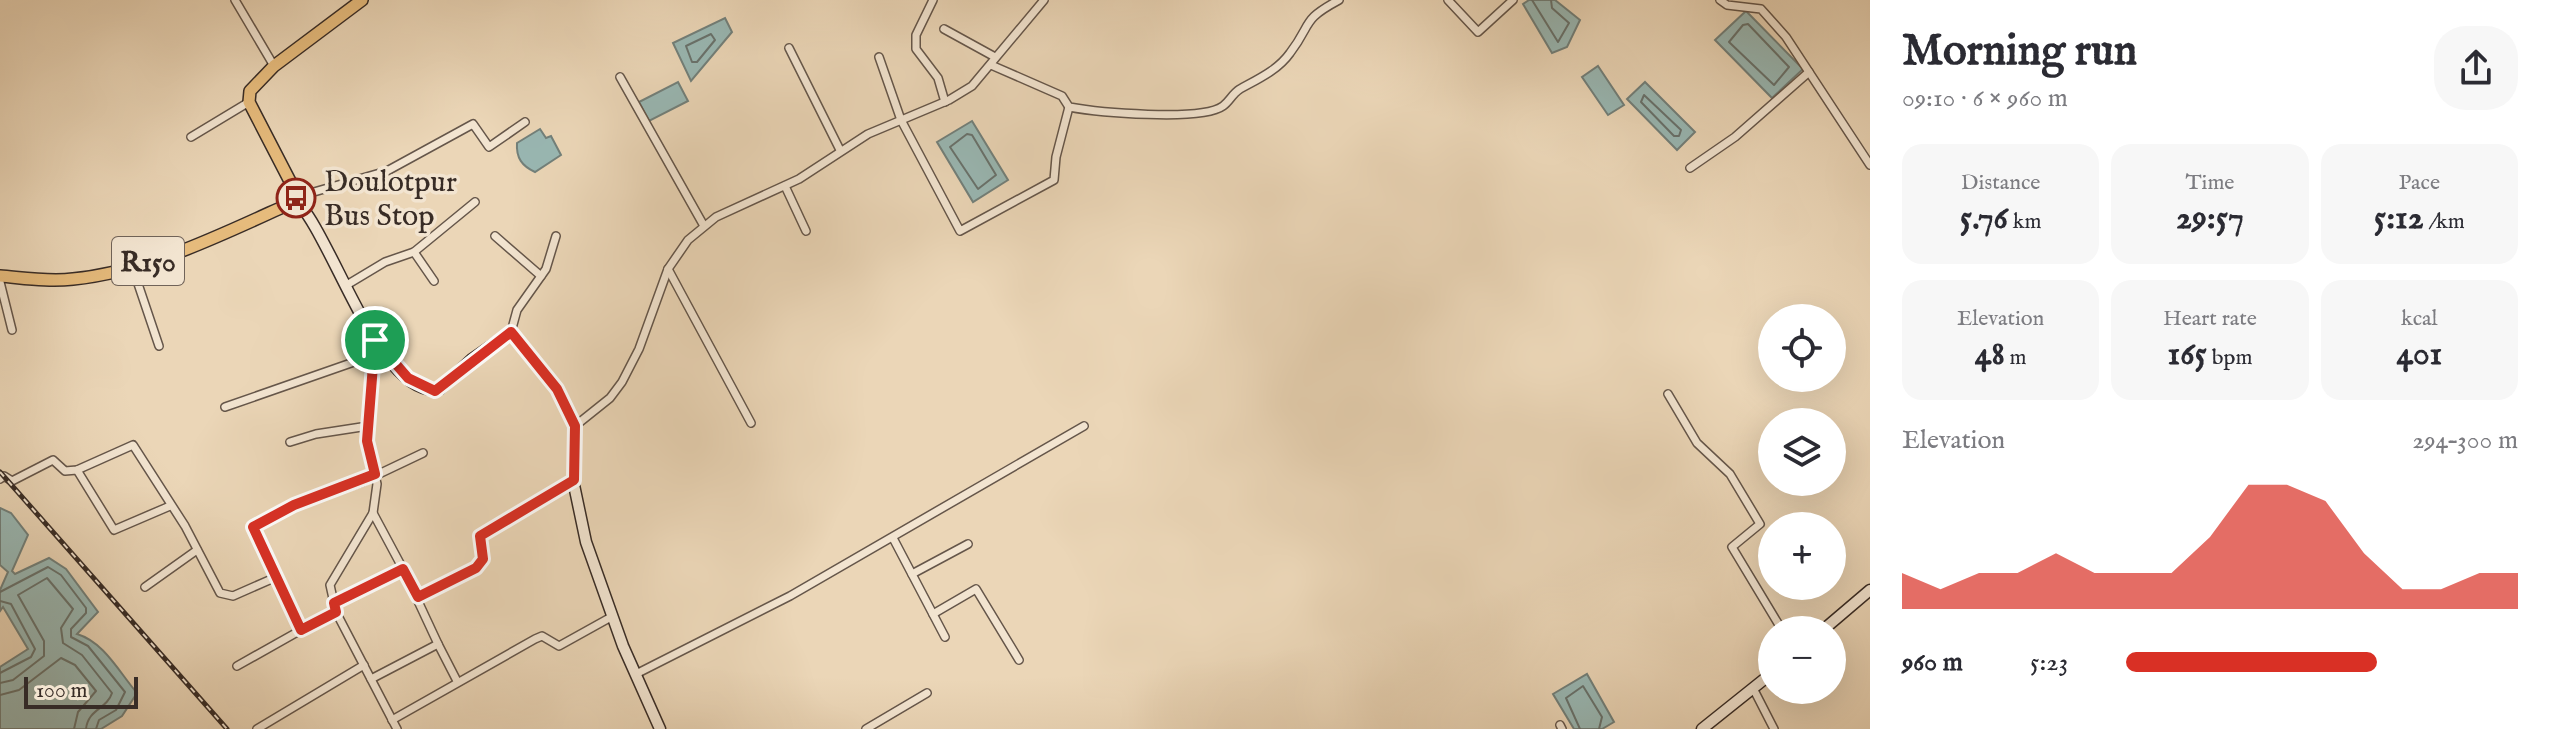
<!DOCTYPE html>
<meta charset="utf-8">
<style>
body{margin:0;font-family:"IM FELL English",serif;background:#f7f7f7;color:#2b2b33;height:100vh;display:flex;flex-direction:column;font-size:30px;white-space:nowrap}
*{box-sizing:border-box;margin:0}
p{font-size:26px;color:#7c7c81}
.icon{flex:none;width:44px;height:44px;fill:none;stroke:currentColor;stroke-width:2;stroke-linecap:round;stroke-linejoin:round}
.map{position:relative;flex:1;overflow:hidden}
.details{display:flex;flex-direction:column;background:#fff;width:680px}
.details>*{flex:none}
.buttons{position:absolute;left:1758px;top:304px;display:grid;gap:16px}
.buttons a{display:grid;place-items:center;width:88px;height:88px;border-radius:50%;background:#fff;box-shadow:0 8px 32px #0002;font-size:40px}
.scale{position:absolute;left:24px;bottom:20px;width:114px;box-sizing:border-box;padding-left:8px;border:4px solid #382c26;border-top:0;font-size:22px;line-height:28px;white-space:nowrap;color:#382c26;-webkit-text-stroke:6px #f2e4d0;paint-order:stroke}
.pin{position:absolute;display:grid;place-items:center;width:68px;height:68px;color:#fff;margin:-34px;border:4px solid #fff;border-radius:50%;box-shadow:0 2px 8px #0007}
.round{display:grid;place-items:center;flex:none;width:84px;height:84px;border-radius:32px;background:#f7f7f7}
.headline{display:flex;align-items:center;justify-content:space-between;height:136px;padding:0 32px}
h1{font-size:44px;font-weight:700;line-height:60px}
.stats{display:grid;grid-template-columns:repeat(3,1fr);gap:12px;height:136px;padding:8px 32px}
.stats div{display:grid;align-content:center;border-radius:20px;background:#f7f7f7;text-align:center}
.stats b{font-size:34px;font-weight:700}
.stats small{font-size:22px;font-weight:400}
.stats p{font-size:22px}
.chart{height:224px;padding:16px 32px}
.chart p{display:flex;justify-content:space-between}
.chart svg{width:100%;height:144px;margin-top:8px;fill:#d93025;opacity:.7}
ul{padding:0 32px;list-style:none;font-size:26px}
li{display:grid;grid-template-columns:128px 96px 1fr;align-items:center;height:60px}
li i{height:20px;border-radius:10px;background:#d93025}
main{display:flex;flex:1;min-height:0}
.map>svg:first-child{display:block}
</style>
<main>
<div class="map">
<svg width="1870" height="729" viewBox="0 0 1870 729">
<rect width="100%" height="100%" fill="#ebd6b7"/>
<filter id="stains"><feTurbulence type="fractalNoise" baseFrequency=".0025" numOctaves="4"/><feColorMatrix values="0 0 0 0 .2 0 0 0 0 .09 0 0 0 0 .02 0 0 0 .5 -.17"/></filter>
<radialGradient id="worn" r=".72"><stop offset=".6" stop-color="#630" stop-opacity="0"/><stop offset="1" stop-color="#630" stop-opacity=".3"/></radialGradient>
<!-- water -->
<g fill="#99b8b4" stroke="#72807b" stroke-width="2">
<polygon points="1529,0 1555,0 1580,20 1567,47 1552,53 1523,4"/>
<polygon points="1746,11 1803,69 1772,98 1715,40"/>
<polygon points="725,18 732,32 691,81 673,43"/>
<polygon points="1598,66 1624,105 1608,115 1582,77"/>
<polygon points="678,82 688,101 649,121 639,102"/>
<polygon points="1645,82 1695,132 1677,150 1627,99"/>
<polygon points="972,121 1008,180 973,202 937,142"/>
<path d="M 540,129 L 546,138 L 551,136 L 561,155 L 535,172 C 522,166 516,158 517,143 Z"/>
<path d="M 0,508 L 11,513 L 28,535 L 12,571 L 15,574 L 49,558 L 66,569 L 98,612 L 77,634 C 104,642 119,672 137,693 L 122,716 L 101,729 L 0,729 L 0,667 L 28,649 L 3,607 L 0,611 L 0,590 L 8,572 L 0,565 Z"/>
<polygon points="1587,674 1614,722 1602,729 1574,729 1553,694"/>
</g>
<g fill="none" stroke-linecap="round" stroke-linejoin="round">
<!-- shore -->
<g stroke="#68726d" stroke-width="2">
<polyline points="1532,0 1558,42 1569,23 1552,8 1551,0"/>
<polygon points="1748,24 1789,67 1774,85 1729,42 1743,25"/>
<polygon points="711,34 715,40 697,62 692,62 686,46"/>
<polygon points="1644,95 1681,130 1679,136 1674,136 1641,102"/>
<polygon points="967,134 972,135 996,175 978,189 950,147"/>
<polyline points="0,592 48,567 61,575 86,608 86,613 71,629 71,637 88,646 125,692 116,710 99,720 96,729"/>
<polyline points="0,601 11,604 35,649 31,657 0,673"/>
<path d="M 0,683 L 13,680 L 44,656 L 44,641 L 18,595 L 47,578 L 73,609 L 61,628 L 63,643 L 82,655 L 112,693 C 107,709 88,709 86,729"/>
<polyline points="0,695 19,690 61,658 75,665 96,691 78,712 74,729"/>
<polyline points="1580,729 1566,698 1583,686 1602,717 1599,729"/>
</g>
<defs>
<g id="street">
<polyline points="235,0 274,66"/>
<polyline points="933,0 916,35 916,49 938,78 945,102"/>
<polyline points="1448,0 1478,32 1513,0"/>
<polyline points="1720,0 1727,5 1761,9 1786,37 1870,165"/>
<polyline points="944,29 995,57"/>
<polyline points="789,48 840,150"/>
<polyline points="879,57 901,120 960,231 1054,180 1056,157 1069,107"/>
<path d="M 991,65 L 1062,96 L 1069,107 C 1096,112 1201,122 1223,106 C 1230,101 1232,94 1240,89 C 1258,79 1278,70 1290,53 C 1313,23 1300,21 1339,0"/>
<polyline points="620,77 704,226"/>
<polyline points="191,137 249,102"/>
<polyline points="1690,168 1735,137 1809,72"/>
<polyline points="785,186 806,231"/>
<polyline points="293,198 387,171 473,124 489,147 525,122"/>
<polyline points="495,236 541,276"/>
<polyline points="414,252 434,281"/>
<polyline points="132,266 159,346"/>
<polyline points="668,269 751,423"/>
<polyline points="0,282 12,330"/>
<polyline points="345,286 385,262 414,252 475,202"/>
<polyline points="511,332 517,310 546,269 556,236"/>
<polyline points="375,340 367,441 377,484 373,513 330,585 336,612 397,729"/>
<polyline points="1668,394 1697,443 1730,474 1760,524 1732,547 1782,630"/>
<polyline points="225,407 374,355"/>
<polyline points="575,426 610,398 622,382 639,349 668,269 688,240 716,217 799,179 868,134 949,100 972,86 1044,0"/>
<polyline points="290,442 316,434 368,426"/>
<polyline points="77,470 114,530 170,506"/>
<polyline points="0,479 4,476 12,481 53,460 65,471 77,470 133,445 185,526 220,593 233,596 274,578"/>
<polyline points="373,513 403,569"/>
<polyline points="893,538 945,637"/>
<polyline points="912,574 968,544"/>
<polyline points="145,587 197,550"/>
<polyline points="418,597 481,563 480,536 574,480"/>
<polyline points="334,603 403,569 438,644"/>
<polyline points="336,612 301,630 253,527 294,505 362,482 423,453"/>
<polyline points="933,614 976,589 1019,660"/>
<polyline points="237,666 301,630"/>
<polyline points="636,674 790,596 1084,426"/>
<polyline points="371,679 438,644 457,681"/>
<polyline points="1754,690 1774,729"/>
<polyline points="392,720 535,639 542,636 559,646 613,616"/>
<polyline points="1560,725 1562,729"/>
<polyline points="257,729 364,665"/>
<polyline points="866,729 927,693"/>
</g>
<g id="secondary">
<path d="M 293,198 C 330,226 379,402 440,389 L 472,359 L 511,332 L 557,389 L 575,426 L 574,485 L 586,542 L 623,646 L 660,729"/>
<polyline points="1823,630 1870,590"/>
<polyline points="1702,729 1772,673"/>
</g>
<path id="primary" d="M 0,276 C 24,278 49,282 73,279 C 146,272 221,235 287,205 L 293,198 L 294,189 L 249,102 L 250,91 L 274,66 L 362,0"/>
</defs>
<!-- street casing -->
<use href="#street" stroke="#65564a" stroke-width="10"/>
<!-- secondary casing -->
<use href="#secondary" stroke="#382c26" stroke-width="13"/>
<!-- primary casing -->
<use href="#primary" stroke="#382c26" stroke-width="14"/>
<!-- street -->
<use href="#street" stroke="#f2e4d0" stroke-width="7"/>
<!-- secondary -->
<use href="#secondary" stroke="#f2e4d0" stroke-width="10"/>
<!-- primary -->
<use href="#primary" stroke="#e6bb7c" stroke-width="11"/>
<defs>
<polyline id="rail" points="0,472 227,729"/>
</defs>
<!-- rail casing -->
<use href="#rail" stroke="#382c26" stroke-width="5"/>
<!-- rail -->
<use href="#rail" stroke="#f2e4d0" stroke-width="2" stroke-dasharray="6" stroke-linecap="butt"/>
</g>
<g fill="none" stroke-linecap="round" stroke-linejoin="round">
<defs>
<polygon id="route" points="511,332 557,389 575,426 574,480 480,536 483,559 476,568 418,597 403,569 334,603 336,612 301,630 253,527 294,505 375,474 367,441 375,340 408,378 435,391"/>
</defs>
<!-- route casing -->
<use href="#route" stroke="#fff" stroke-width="16"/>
<!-- route -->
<use href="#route" stroke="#d93025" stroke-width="10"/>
</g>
<!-- icons -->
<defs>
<symbol id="bus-ring" viewBox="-11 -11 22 22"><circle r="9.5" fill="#f2e4d0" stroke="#8f2418" stroke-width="1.5"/><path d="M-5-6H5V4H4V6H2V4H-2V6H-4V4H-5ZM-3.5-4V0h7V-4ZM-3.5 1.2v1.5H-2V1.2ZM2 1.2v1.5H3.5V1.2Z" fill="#8f2418"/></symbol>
</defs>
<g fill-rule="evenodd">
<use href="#bus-ring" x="274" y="176" width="44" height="44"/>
</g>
<g text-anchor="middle" stroke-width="7" stroke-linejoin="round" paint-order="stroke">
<!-- shield labels -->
<rect fill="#f2e4d0" stroke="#706359" stroke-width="2" x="112" y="237" width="72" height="48" rx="6"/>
<g font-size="28" font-weight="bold" fill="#382c26">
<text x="148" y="271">R150</text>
</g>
<!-- poi labels -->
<g font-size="30" fill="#382c26" stroke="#f2e4d0" text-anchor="start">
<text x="324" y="191">Doulotpur<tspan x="324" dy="34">Bus Stop</tspan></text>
</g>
</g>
<rect width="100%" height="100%" filter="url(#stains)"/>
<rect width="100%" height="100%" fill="url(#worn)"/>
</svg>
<div class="buttons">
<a><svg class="icon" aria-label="locate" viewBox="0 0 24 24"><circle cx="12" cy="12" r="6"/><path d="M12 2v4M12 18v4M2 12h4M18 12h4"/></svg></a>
<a><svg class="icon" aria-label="layers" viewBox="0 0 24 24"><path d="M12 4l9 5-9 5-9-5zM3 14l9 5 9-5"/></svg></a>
<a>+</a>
<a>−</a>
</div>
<div class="scale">100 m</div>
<div class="pin" style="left:375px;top:340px;background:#1e9e55"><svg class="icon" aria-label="arrive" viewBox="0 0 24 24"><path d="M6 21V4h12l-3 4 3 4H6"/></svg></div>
</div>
<section class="details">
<div class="headline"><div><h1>Morning run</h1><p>09:10 · 6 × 960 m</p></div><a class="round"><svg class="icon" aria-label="share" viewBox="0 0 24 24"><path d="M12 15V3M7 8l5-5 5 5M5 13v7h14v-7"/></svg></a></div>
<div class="stats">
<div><p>Distance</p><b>5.76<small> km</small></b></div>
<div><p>Time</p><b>29:57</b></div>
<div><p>Pace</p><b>5:12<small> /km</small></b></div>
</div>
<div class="stats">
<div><p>Elevation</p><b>48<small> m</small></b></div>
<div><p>Heart rate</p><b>165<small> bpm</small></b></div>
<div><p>kcal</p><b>401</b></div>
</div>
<div class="chart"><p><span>Elevation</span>294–300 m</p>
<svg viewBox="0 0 160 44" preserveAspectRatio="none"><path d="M0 44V33L10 38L20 33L30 33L40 27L50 33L60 33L70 33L80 22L90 6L100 6L110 11L120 27L130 38L140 38L150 33L160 33V44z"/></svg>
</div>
<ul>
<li><b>960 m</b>5:23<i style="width:64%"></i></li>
</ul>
</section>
</main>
